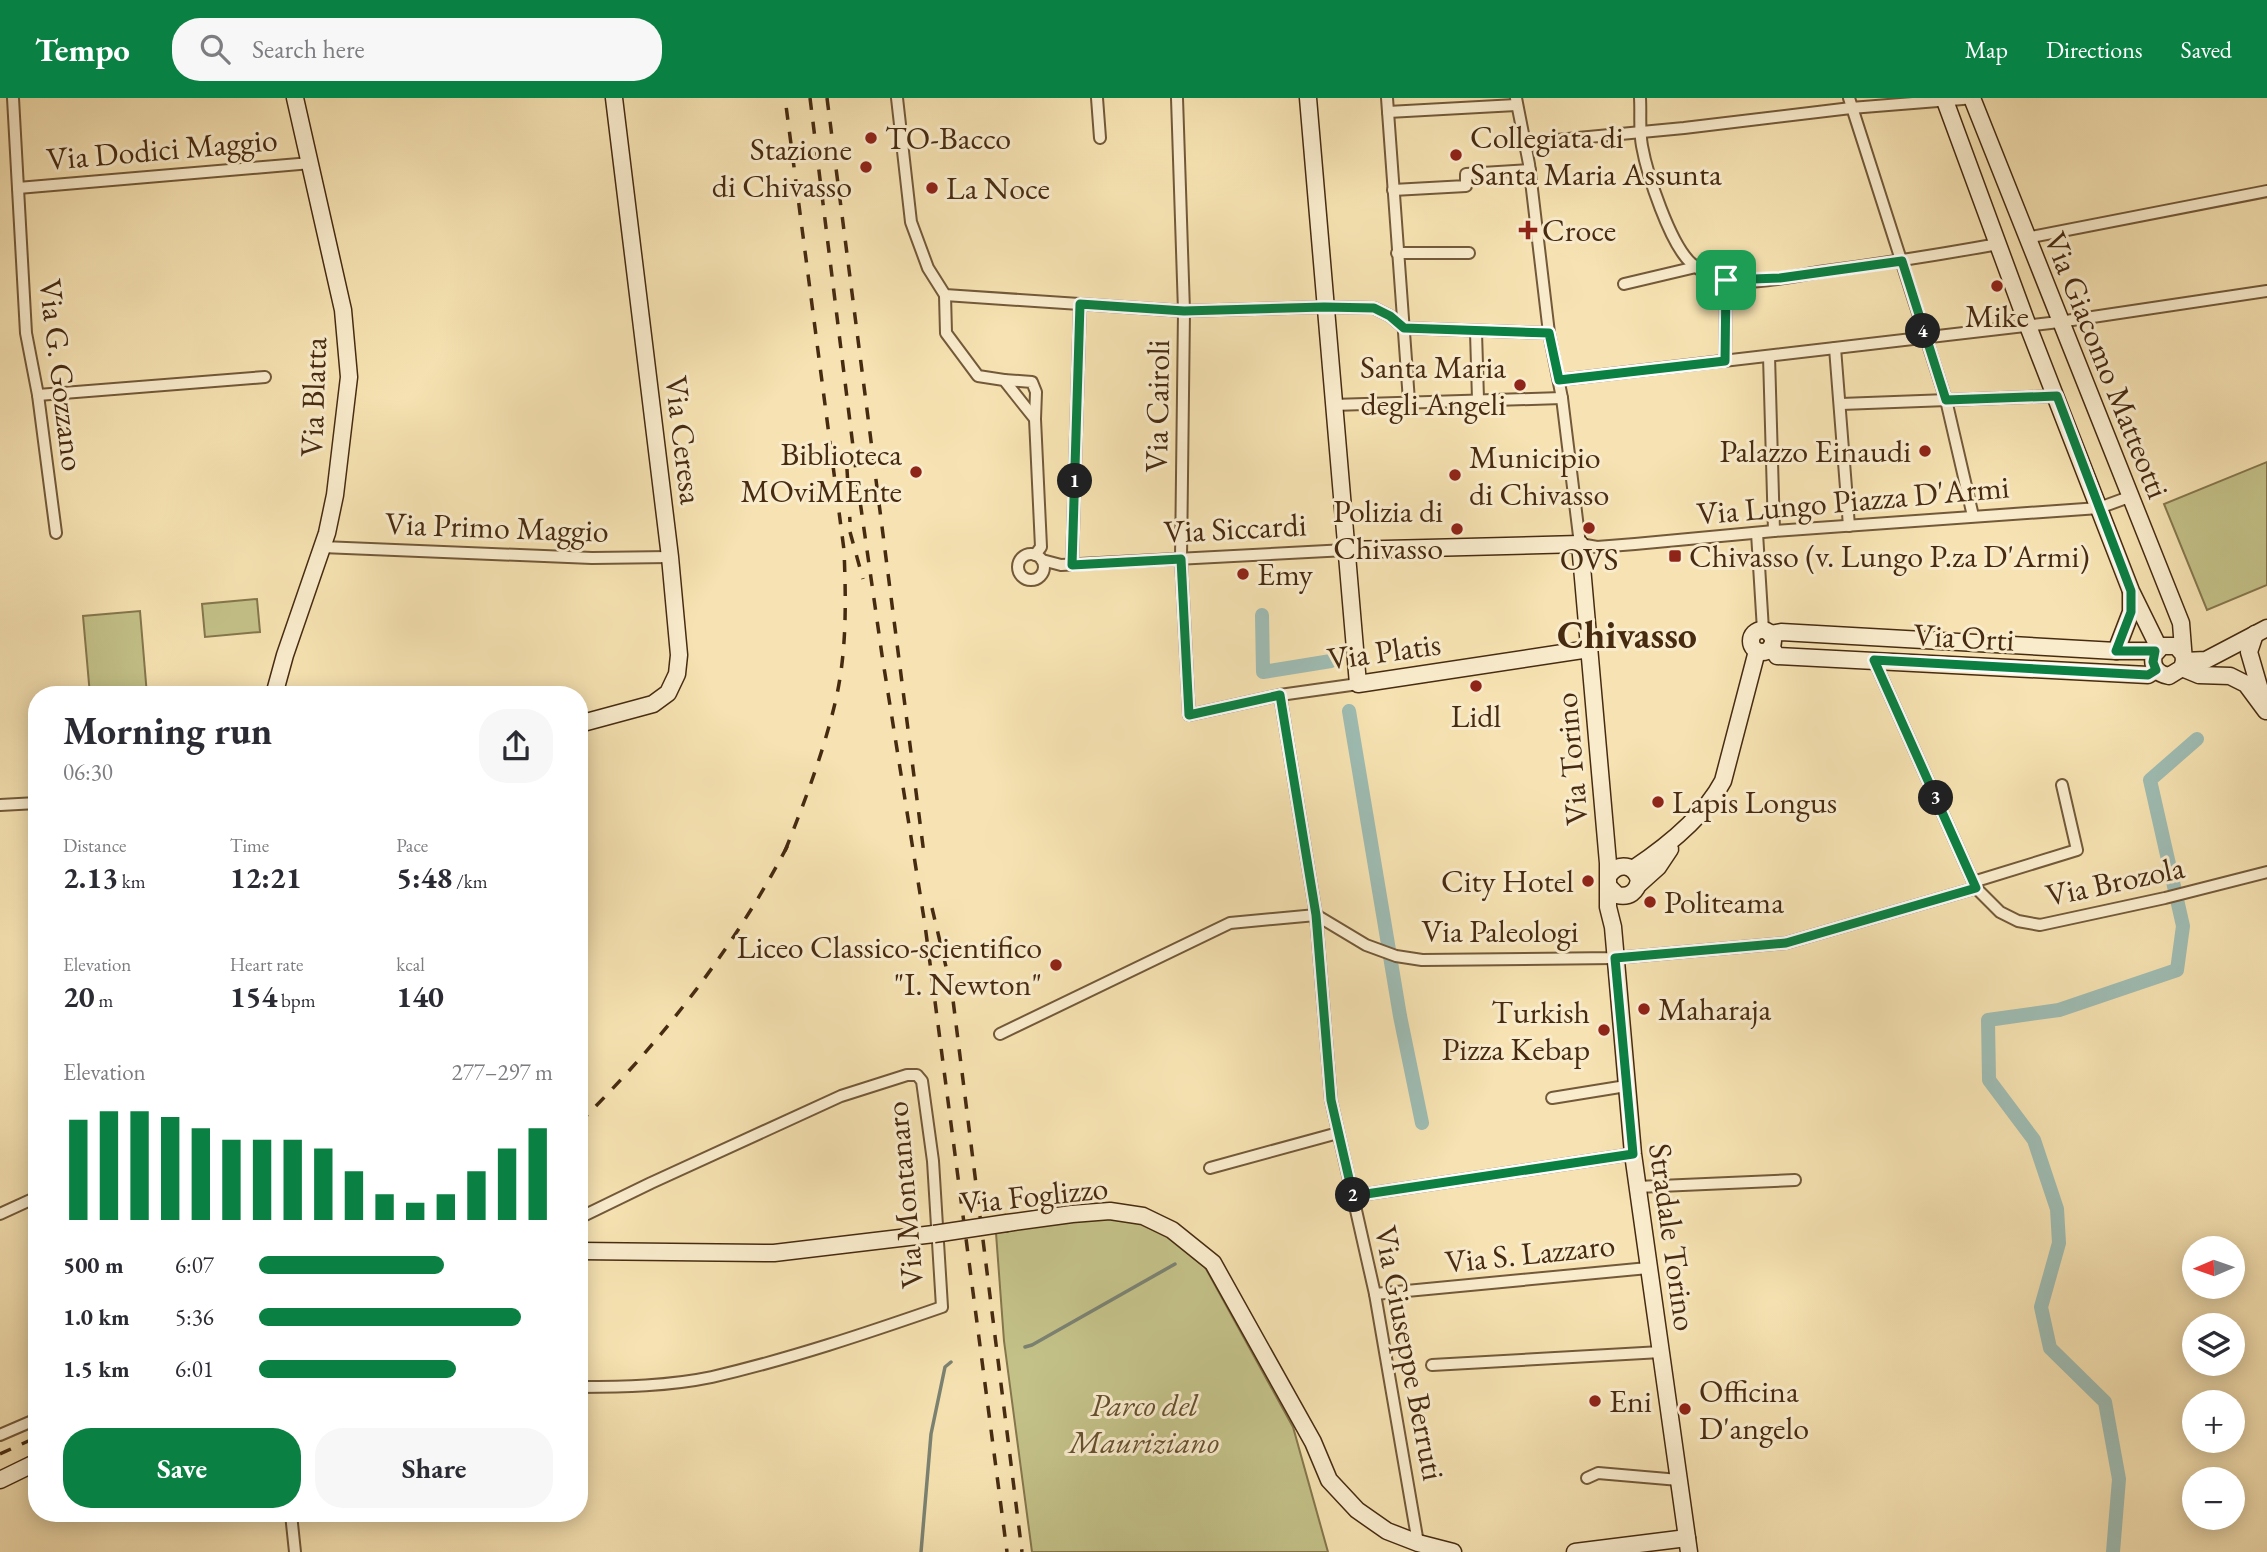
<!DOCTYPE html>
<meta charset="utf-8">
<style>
body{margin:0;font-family:"EB Garamond",serif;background:#f7f7f7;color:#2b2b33;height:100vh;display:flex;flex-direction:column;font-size:26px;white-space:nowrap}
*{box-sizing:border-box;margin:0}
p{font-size:23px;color:#7c7c81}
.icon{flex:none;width:38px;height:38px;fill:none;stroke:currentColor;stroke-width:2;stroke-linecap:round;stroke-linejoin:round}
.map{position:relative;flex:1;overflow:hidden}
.details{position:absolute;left:28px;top:588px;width:560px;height:836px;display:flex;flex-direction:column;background:#fff;border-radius:28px;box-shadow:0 4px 18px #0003}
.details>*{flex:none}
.needle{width:46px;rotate:268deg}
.tools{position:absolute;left:2182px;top:1138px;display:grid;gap:14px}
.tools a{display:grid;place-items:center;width:63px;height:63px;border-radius:50%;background:#fff;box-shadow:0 4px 18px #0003;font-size:35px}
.pin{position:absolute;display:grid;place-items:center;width:60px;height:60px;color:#fff;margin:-30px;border-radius:14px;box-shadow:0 4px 10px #0006}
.km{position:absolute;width:35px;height:35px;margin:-18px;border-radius:50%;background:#222;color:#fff;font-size:19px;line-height:35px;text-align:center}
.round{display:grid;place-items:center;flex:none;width:74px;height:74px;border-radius:28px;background:#f7f7f7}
.summary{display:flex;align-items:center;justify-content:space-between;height:119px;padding:0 35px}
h1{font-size:38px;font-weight:700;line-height:52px}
.metrics{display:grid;grid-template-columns:repeat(3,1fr);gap:10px;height:119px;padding:7px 35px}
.metrics div{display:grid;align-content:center}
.metrics b{font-size:30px;font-weight:700}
.metrics small{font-size:19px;font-weight:400}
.metrics p{font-size:19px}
.chart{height:196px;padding:14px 35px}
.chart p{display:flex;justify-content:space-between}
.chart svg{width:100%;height:126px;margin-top:7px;stroke:#0b8043;stroke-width:6}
.primary-button{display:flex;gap:14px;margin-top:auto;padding:14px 35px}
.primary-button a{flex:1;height:80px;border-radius:28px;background:#0b8043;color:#fff;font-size:28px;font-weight:700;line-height:80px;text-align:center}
.primary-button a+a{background:#f7f7f7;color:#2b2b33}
ul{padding:0 35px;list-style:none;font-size:23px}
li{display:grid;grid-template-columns:112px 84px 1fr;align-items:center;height:52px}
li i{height:18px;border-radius:9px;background:#0b8043}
header{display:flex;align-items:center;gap:42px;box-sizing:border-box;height:98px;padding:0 35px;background:#0b8043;color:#fff}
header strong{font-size:33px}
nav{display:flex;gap:38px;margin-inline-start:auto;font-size:24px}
.search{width:490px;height:63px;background:#f7f7f7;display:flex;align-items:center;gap:18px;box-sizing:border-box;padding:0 24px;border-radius:28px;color:#7c7c81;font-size:26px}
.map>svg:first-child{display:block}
</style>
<header>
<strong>Tempo</strong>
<div class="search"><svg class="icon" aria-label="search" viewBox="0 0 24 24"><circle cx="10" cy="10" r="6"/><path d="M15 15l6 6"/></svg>Search here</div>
<nav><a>Map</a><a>Directions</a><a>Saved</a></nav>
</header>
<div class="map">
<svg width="2267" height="1454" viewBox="0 0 2267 1454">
<rect width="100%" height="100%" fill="#f6e2b2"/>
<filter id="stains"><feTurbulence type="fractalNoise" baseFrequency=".00286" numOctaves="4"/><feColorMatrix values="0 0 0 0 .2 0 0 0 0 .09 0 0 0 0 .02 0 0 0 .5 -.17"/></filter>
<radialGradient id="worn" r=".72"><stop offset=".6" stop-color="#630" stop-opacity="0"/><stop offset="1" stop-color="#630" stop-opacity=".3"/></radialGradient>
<!-- green -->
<g fill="#c3c188" stroke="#85764c" stroke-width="2">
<polygon points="2267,364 2267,487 2207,512 2164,406"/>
<polygon points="257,501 260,534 205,539 202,506"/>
<polygon points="140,513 147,597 90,597 83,518"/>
<polygon points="1097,1117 1153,1127 1205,1169 1293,1329 1328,1454 1032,1454 1004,1243 996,1135"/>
</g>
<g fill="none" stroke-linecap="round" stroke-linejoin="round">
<!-- stream -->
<g stroke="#7b8272" stroke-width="3.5">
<polyline points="1025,1249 1032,1247 1175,1166"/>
<polyline points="921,1454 931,1336 945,1269 951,1264"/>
</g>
<!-- canal -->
<g stroke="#9ebcb3" stroke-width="14">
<polyline points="1262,517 1263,574 1331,563"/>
<polyline points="1349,613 1400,918 1422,1025"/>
<polyline points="2113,1454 2119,1381 2105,1304 2050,1250 2041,1209 2059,1145 2057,1111 2034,1042 1989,982 1988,922 2059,912 2177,872 2183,828 2150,682 2197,641"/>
</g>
<defs>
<g id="street">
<polyline points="13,0 26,235 38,297 56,435"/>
<polyline points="897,0 911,124 928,170 945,197 1184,213 1324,209 1374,210 1390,218 1404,230"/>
<polyline points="1097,0 1100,40"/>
<polyline points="1177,0 1184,213 1181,461 1189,617 1280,597 1358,586"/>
<polyline points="1387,0 1409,303"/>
<polyline points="1516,0 1529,66 1549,235 1562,300 1580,446 1597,449 1635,446 1774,433 2099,410 2129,399"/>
<path d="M 1640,0 C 1641,16 1639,32 1642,48 C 1647,76 1670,146 1691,165 C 1697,170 1706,176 1713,179 C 1742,190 1789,179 1819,174 C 1879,166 1938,157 1998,146"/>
<polyline points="1849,0 1946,302 1973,418"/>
<polyline points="1388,14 1516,7"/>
<polyline points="1525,45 1684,30 1851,10 1975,0"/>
<polyline points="18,90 311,65"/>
<polyline points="1393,92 1466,88 1466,76 1530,72"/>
<polyline points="2026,140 2267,93"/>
<polyline points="1397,155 1469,155"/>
<polyline points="1624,186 1696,169"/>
<polyline points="945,197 946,235 978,278 1004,282 1035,321 1041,449 1035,457"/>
<polyline points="1404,230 1549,235"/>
<polyline points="1476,234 1478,301"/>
<polyline points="1835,250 1849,428"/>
<polyline points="1769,258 1774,433"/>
<polyline points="1725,263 1726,182"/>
<polyline points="1004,282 1032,284 1036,294 1035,321"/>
<polyline points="1559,282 2059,224 2267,193"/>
<polyline points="38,297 265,279"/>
<polyline points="1841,306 2057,298"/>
<polyline points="1333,307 1562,300"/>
<polyline points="1757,435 1763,532"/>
<polyline points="322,449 592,460 670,459"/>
<circle cx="1031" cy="469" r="13"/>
<polyline points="1042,462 1061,467 1346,452"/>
<polyline points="1072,467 1080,206"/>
<polyline points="1874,562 1976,790 2000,814 2018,823 2040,827 2165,800 2267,774"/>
<polyline points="1280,597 1316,817 1331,1002 1375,1196 1418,1445"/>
<polyline points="0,707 37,705"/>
<polyline points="1973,784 2077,752 2062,687"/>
<polyline points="1000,936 1230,825 1316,817 1366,847 1396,858 1422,862 1615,860 1786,845 1976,790"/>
<polyline points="1552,1000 1626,988"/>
<polyline points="1210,1070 1338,1035"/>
<polyline points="1637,1089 1795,1082"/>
<polyline points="1353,1098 1633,1056"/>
<polyline points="0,1116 37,1099"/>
<path d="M 579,1120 L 651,1085 L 841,998 L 907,977 L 917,977 L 922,983 L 933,1063 L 942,1209 C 867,1235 790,1261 712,1279 C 669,1288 623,1289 579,1289"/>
<polyline points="1375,1196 1648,1170"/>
<polyline points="1432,1267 1661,1254"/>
<polyline points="0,1337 37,1321"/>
<polyline points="1587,1380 1598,1375 1679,1382"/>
<polyline points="291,1416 295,1454"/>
</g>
<g id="secondary">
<polyline points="1308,0 1358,586 1589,551"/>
<polyline points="1944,0 2028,228 2131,493 2159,550"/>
<path d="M 1972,0 L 2181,525 L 2184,563 L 2182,570 L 2169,578 C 2157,576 2151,568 2154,557 L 2162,548 L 2176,548 L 2183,556"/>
<polyline points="1346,452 1580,446 1608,765 1608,809 1613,829 1633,1056 1689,1454"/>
<circle cx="1762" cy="543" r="11"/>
<polyline points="1770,536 1781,534 2116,553 2155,553"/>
<polyline points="2255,536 2249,554 2263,602"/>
<polyline points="1771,549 1777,558 2148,577 2156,572"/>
<polyline points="2116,553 2131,514 2131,495"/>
<polyline points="2184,563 2206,562 2267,530"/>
<polyline points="2182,570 2199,577 2230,578 2246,586 2266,613"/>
<polyline points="274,597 285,557 327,435 335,397 349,279 343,212 295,0"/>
<polyline points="579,626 653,606 668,595 677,576 679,557 670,459 614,0"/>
<path d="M 1633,771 C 1666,749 1704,719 1723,683 L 1757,553"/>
<polyline points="1638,787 1658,769 1670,751"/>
<path d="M 1609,789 L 1617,797 C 1629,800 1637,794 1639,782 C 1634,766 1619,764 1609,777"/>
<polyline points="1007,1125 1072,1116 1110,1113 1143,1118 1172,1132 1213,1165 1313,1344 1329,1382 1357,1412 1387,1433 1418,1445 1453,1454"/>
<polyline points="579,1153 774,1155 934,1136"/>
<polyline points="0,1382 37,1364"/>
<polyline points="1575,1454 1687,1440"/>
</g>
</defs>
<!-- street casing -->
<use href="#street" stroke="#735939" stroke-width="14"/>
<!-- secondary casing -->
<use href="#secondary" stroke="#472b11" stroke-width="19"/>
<!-- street -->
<use href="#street" stroke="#f9eccd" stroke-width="10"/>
<!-- secondary -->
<use href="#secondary" stroke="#f9eccd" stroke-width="16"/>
<!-- rail -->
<g stroke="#472b11" stroke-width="3.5" stroke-dasharray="12 12" stroke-linecap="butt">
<polyline points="810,0 858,389 882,557 925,827 1007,1454"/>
<polyline points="827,0 924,756"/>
<polyline points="847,371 850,424"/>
<polyline points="850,434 863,481"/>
<path d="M 785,753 C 805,703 824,653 836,601 C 847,552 846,501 844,452 L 785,0"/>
<polyline points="932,810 952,894 1022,1454"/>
<path d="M 579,1025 C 662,943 735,849 789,745"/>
<polyline points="0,1356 37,1339"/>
</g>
<defs>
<polyline id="secondary-bridge" points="934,1136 1007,1125"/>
</defs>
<!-- secondary-bridge casing -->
<use href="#secondary-bridge" stroke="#472b11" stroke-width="19" stroke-linecap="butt"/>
<!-- secondary-bridge -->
<use href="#secondary-bridge" stroke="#f9eccd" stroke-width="16"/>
</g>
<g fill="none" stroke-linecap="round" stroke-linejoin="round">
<defs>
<polygon id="route" points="1902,163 1946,302 2057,298 2131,493 2131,514 2116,553 2155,553 2153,564 2156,572 2148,577 1874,562 1976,790 1786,845 1615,860 1633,1056 1353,1098 1331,1002 1316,817 1280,597 1189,617 1181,461 1072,467 1080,206 1184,213 1324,209 1374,210 1390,218 1404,230 1549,235 1559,282 1725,263 1726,182 1780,180"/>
</defs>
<!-- route casing -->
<use href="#route" stroke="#fff" stroke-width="14"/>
<!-- route -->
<use href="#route" stroke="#0b8043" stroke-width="9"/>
</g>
<!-- markers -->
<g fill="#8f2418" stroke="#f9eccd" stroke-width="2.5">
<circle cx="871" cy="40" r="7"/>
<circle cx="1456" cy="57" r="7"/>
<circle cx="866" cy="69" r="7"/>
<circle cx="932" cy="90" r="7"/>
<path d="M1524.5 121.5h7v7h7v7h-7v7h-7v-7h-7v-7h7z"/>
<circle cx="1997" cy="188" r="7"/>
<circle cx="1520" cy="287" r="7"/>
<circle cx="1925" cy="353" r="7"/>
<circle cx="916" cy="374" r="7"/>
<circle cx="1455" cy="377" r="7"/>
<circle cx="1589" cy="430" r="7"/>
<circle cx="1457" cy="431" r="7"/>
<rect x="1668" y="451" width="14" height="14" rx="3.5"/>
<circle cx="1243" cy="476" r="7"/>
<circle cx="1476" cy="588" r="7"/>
<circle cx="1658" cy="704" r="7"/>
<circle cx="1588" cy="783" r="7"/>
<circle cx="1650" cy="804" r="7"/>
<circle cx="1056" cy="867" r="7"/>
<circle cx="1644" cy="911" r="7"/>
<circle cx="1604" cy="932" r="7"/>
<circle cx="1595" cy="1303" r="7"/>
<circle cx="1685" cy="1311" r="7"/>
</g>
<g text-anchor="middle" stroke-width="6" stroke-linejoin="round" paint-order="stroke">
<!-- poi labels -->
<g font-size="32" fill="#472b11" stroke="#f9eccd" text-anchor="start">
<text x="1470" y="50">Collegiata di<tspan x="1470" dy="37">Santa Maria Assunta</tspan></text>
<text x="885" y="51">TO-Bacco</text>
<text x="852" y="62" text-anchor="end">Stazione<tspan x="852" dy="37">di Chivasso</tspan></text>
<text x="946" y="101">La Noce</text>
<text x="1542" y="143">Croce</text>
<text x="1997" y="229" text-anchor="middle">Mike</text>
<text x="1506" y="280" text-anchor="end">Santa Maria<tspan x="1506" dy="37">degli Angeli</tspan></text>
<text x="1911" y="364" text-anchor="end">Palazzo Einaudi</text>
<text x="902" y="367" text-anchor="end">Biblioteca<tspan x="902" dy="37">MOviMEnte</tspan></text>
<text x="1469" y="370">Municipio<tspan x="1469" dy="37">di Chivasso</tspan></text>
<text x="1443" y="424" text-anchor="end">Polizia di<tspan x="1443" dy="37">Chivasso</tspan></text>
<text x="1689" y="469">Chivasso (v. Lungo P.za D'Armi)</text>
<text x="1589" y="472" text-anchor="middle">OVS</text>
<text x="1257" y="487">Emy</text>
<text x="1476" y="629" text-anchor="middle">Lidl</text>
<text x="1672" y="715">Lapis Longus</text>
<text x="1574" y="794" text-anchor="end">City Hotel</text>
<text x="1664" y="815">Politeama</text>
<text x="1042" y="860" text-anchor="end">Liceo Classico-scientifico<tspan x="1042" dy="37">"I. Newton"</tspan></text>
<text x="1658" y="922">Maharaja</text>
<text x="1590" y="925" text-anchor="end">Turkish<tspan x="1590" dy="37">Pizza Kebap</tspan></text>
<text x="1699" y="1304">Officina<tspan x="1699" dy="37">D'angelo</tspan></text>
<text x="1609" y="1314">Eni</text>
</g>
<!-- street labels -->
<g font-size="32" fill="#472b11" stroke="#f9eccd">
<text transform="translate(162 51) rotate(-5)" y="11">Via Dodici Maggio</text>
<text transform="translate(2107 267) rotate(68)" y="11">Via Giacomo Matteotti</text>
<text transform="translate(62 277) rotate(83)" y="11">Via G. Gozzano</text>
<text transform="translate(313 299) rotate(-88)" y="11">Via Blatta</text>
<text transform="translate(1157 308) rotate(-89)" y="11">Via Cairoli</text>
<text transform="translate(684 342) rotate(83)" y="11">Via Ceresa</text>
<text transform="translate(1853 402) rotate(-5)" y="11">Via Lungo Piazza D'Armi</text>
<text transform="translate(497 429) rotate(2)" y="11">Via Primo Maggio</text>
<text transform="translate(1235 430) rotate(-3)" y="11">Via Siccardi</text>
<text transform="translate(1964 539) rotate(3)" y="11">Via Orti</text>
<text transform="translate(1384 553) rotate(-8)" y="11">Via Platis</text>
<text transform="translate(1571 661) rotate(-95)" y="11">Via Torino</text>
<text transform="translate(2115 783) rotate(-12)" y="11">Via Brozola</text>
<text x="1500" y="844">Via Paleologi</text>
<text transform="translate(904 1097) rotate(-95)" y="11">Via Montanaro</text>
<text transform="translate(1034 1097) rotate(-6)" y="11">Via Foglizzo</text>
<text transform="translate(1673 1139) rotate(82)" y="11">Stradale Torino</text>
<text transform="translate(1530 1155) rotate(-6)" y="11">Via S. Lazzaro</text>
<text transform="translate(1410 1255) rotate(79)" y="11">Via Giuseppe Berruti</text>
</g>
<!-- park labels -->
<g font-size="32" font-style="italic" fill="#66502f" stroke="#f9eccd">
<text x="1144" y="1318">Parco del<tspan x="1144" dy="37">Mauriziano</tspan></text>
</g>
<!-- district labels -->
<g font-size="38" font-weight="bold" fill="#472b11" stroke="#f9eccd">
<text x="1627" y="550">Chivasso</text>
</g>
</g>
<rect width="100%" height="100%" filter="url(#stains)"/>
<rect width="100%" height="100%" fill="url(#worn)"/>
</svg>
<div class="tools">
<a><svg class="needle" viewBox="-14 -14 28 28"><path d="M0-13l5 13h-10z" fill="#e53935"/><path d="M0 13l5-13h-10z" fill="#7c7c81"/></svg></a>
<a><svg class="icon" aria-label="layers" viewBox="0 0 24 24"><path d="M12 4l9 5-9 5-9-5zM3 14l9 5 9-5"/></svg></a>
<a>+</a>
<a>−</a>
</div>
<div class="pin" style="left:1726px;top:182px;background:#1e9e55"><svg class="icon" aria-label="arrive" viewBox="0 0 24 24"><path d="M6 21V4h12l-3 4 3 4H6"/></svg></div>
<b class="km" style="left:1075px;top:383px">1</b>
<b class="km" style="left:1353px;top:1097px">2</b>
<b class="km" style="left:1936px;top:700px">3</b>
<b class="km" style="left:1923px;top:233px">4</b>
<section class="details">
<div class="summary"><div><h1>Morning run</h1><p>06:30</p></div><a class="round"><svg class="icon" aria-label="share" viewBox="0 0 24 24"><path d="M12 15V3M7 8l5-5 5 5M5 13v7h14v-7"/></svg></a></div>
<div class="metrics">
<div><p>Distance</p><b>2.13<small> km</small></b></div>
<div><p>Time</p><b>12:21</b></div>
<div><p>Pace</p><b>5:48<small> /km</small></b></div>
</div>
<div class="metrics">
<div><p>Elevation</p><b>20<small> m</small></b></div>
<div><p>Heart rate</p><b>154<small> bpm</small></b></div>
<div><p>kcal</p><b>140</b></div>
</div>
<div class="chart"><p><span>Elevation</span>277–297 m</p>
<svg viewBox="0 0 160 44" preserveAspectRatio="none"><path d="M5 44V9M15 44V6M25 44V6M35 44V8M45 44V12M55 44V16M65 44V16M75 44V16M85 44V19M95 44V27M105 44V35M115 44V38M125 44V35M135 44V27M145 44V19M155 44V12"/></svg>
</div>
<ul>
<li><b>500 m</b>6:07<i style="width:63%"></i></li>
<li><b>1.0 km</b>5:36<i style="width:89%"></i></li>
<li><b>1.5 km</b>6:01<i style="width:67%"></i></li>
</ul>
<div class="primary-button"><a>Save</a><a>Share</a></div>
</section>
</div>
